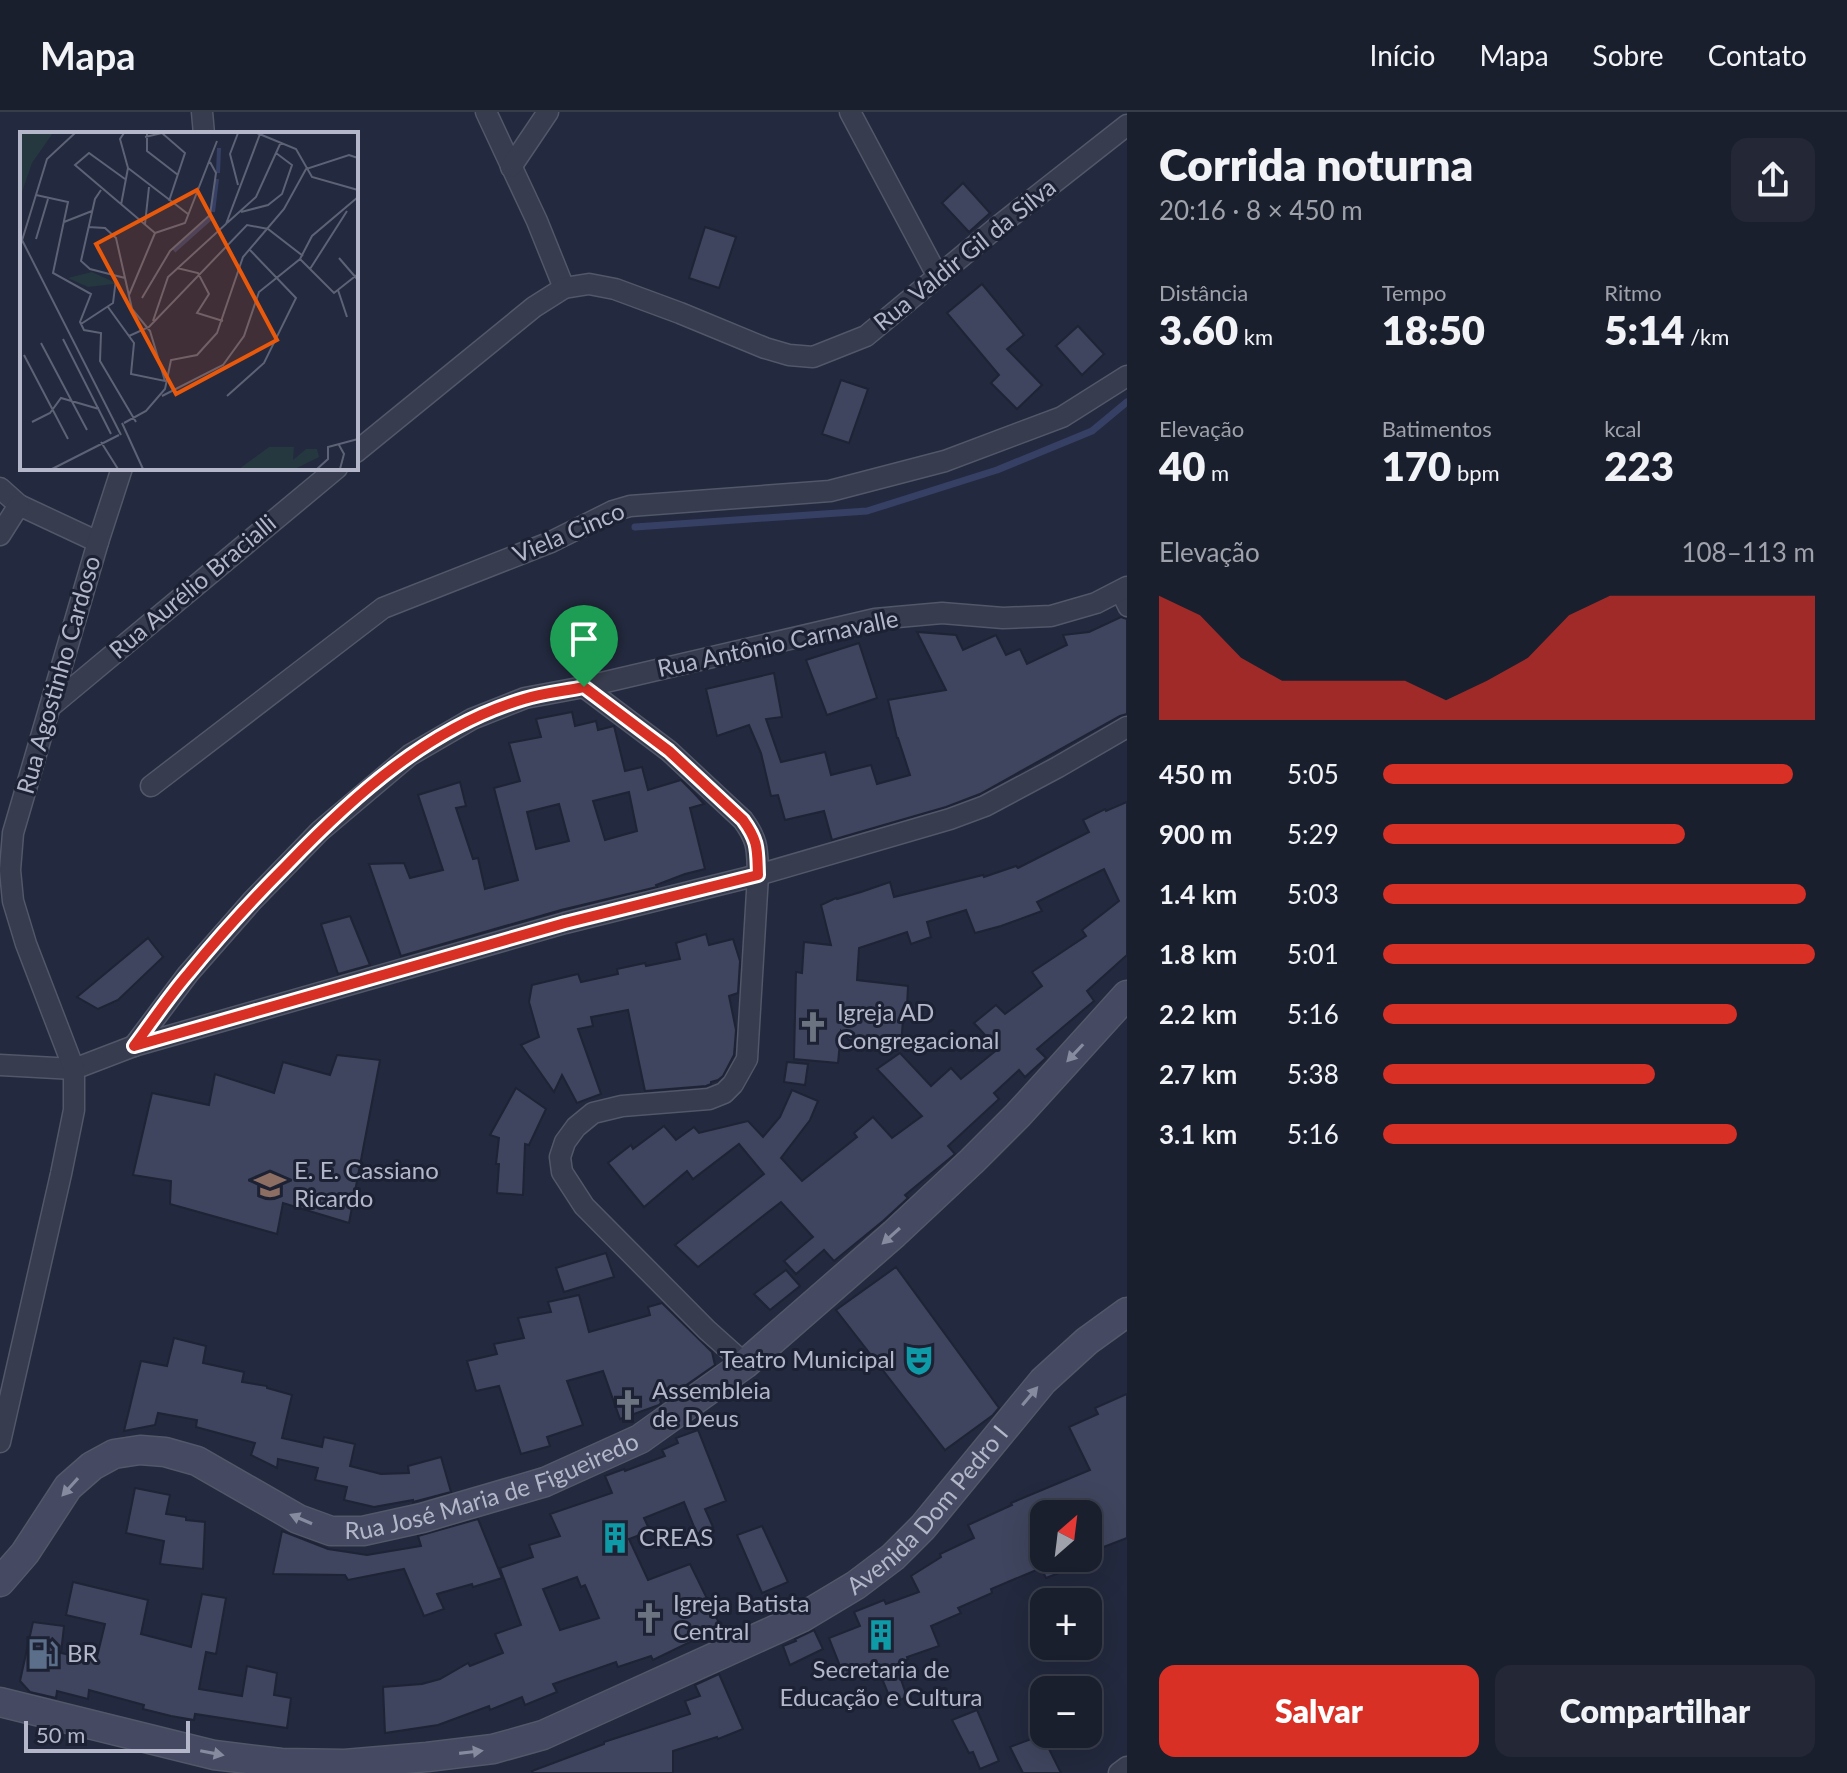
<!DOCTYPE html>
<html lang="pt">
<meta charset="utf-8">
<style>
body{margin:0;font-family:Lato,sans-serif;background:#232736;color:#f1f3f6;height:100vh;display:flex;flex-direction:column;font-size:30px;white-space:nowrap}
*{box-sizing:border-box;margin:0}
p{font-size:26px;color:#9fa2aa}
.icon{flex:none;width:44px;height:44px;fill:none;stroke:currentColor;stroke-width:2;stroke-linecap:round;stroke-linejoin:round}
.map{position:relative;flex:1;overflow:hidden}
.side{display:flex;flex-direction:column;background:#1a1f2e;width:720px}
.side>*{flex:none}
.needle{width:52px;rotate:28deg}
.fabs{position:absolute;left:1030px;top:1388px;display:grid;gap:16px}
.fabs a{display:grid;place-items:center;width:72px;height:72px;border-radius:16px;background:#1a1f2e;box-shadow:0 8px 32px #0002,0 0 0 2px #383d4a;font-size:40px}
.scale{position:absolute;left:24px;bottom:20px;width:166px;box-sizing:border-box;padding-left:8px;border:4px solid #b3b7c9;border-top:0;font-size:22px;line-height:28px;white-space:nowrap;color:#b3b7c9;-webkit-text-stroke:6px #1c2133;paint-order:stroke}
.pin{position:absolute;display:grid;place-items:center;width:68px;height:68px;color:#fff;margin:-82px -34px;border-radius:50% 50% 50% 0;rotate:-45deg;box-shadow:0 0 8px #0007}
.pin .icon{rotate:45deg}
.round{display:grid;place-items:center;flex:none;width:84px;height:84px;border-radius:16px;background:#232736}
.headline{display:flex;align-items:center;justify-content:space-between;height:136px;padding:0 32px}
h1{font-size:44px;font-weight:800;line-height:60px}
.figures{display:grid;grid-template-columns:repeat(3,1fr);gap:12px;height:136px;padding:8px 32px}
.figures div{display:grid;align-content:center}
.figures b{font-size:40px;font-weight:800}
.figures small{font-size:22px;font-weight:400}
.figures p{font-size:22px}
.chart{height:224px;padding:16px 32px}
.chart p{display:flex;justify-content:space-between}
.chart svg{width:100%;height:144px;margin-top:8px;fill:#d93025;opacity:.7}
.primary-button{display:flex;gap:16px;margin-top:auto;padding:16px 32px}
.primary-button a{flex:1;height:92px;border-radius:16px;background:#d93025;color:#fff;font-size:32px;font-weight:800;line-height:92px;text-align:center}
.primary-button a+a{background:#232736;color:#f1f3f6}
ul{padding:0 32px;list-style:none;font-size:26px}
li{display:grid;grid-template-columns:128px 96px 1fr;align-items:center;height:60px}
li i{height:20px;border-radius:10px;background:#d93025}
header{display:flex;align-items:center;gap:48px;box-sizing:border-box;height:112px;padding:0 40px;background:#1a1f2e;border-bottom:2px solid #383d4a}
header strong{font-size:38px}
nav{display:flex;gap:44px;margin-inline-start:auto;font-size:28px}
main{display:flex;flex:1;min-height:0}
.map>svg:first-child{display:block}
</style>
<header>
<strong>Mapa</strong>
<nav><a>Início</a><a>Mapa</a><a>Sobre</a><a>Contato</a></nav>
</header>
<main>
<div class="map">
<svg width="1127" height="1661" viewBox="0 0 1127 1661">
<rect width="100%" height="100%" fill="#23293e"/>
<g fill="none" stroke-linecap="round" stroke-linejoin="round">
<!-- stream -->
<polyline stroke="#364065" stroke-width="7" points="635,415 867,399 997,358 1092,319 1127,290"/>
</g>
<!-- building -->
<g fill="#3f455e" stroke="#1e2335" stroke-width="2" fill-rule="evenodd">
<polygon points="963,71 990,101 969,120 942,91"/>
<polygon points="705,115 736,125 719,176 689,166"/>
<polygon points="982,172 1024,223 1007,237 1042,273 1017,297 991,271 999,263 947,201"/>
<polygon points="1078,214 1104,242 1082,263 1056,234"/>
<polygon points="841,268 868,277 849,331 822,322"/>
<polygon points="1121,505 1127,507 1127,602 1120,604 980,682 946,695 832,728 824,699 785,708 778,683 771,684 761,641 749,613 717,624 706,577 774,561 782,605 766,607 781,650 825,640 831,663 871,653 877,672 910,663 898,626 897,626 888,588 946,578 917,520 956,523 963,538 996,523 1006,543 1020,537 1027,552 1067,533 1063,523 1089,520"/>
<polygon points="859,531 877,586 827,603 806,548"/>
<path d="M 572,600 L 575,614 L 596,609 L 598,618 L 614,614 L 625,659 L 642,655 L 648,678 L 681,668 L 693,680 L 704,692 L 690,696 L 705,757 L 685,762 L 656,773 L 657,775 L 561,798 L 401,844 L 369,752 L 404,751 L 410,766 L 443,758 L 418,683 L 460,670 L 466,694 L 456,696 L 473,747 L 478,746 L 485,777 L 518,768 L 494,676 L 520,669 L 509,631 L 541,625 L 536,607 ZM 629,680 L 637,719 L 605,728 L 593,689 ZM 559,692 L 569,729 L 536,737 L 527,700 Z"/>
<polygon points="1127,690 1127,843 1087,879 1094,889 1037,937 1046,946 1025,965 1019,958 994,981 999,987 948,1034 955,1042 905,1083 908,1086 883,1109 834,1149 824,1138 796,1162 784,1149 813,1125 781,1090 698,1155 675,1133 764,1062 739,1032 693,1067 687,1059 644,1095 608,1051 631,1033 633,1037 664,1014 676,1028 694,1015 699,1021 748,1009 763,1025 780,1005 792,978 818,989 810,1008 781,1046 802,1069 857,1025 854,1021 873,1005 892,1026 922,1004 877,957 900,941 931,974 951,956 961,967 998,937 974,911 996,893 1005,902 1042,874 1032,860 1086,824 1082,818 1119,789 1104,757 1037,790 1042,799 1001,814 975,821 966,798 927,810 931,825 911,832 907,820 859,836 857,868 908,874 907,894 904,894 901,934 849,928 841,919 838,951 794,947 796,860 802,861 804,830 831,833 821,793 836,786 837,787 861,780 890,770 894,785 983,763 984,765 1016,754 1018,756 1089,720 1083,708 1105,697 1106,699"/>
<polygon points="350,804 370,853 338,862 321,812"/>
<polygon points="706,822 709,833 733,827 740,849 738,881 729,884 736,918 734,943 723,964 718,968 711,970 711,972 706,974 645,979 628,898 591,905 593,914 578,917 601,982 577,991 562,963 554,980 521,933 539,925 529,890 532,873 578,862 581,870 618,862 617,857 645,851 646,854 680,847 676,831"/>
<polygon points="148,826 163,845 118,888 98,897 77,885"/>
<polygon points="337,943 380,948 349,1111 283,1091 277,1122 170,1092 171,1069 133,1063 152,981 209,993 215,962 274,981 283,950 330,963"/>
<polygon points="787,950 808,952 805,973 784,970"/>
<polygon points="516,976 546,997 529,1033 525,1032 523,1083 497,1081 499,1052 496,1052 499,1026 490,1023"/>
<polygon points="606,1141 614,1165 564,1180 556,1156"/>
<polygon points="896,1155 999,1296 993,1303 945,1338 836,1198"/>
<polygon points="786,1158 800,1174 770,1198 754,1182"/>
<polygon points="579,1183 589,1220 650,1203 648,1195 662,1191 712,1240 715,1253 682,1276 660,1288 661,1291 659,1293 620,1307 603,1259 567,1269 583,1313 547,1325 550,1334 521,1342 499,1274 476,1279 467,1249 497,1242 494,1232 524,1226 518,1206 551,1200 548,1190"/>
<polygon points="174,1226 206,1234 203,1251 244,1260 242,1270 267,1274 267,1276 292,1283 282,1326 322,1335 324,1325 355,1332 350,1354 381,1362 409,1361 408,1354 441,1345 451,1380 413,1390 413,1388 374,1395 344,1388 347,1375 315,1368 318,1356 278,1347 277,1356 251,1343 255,1331 196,1315 197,1308 158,1301 155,1313 124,1319 141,1249 167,1254"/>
<polygon points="1127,1282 1127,1426 1088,1441 1088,1402 1044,1402 1044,1446 1095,1447 1046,1466 1041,1456 991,1477 992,1481 958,1496 961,1501 931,1514 939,1534 907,1545 908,1547 896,1553 907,1585 892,1591 876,1552 844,1564 829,1526 860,1514 854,1500 884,1488 886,1492 919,1480 911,1464 941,1445 940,1442 974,1426 968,1413 1012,1393 1011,1391 1090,1358 1069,1315 1098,1302 1095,1296"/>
<path d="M 698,1318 L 726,1389 L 705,1397 L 713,1415 L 697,1422 L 684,1390 L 644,1406 L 650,1419 L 629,1427 L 648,1468 L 690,1452 L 721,1515 L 653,1548 L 651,1544 L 618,1555 L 616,1550 L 553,1572 L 557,1580 L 525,1593 L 522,1585 L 490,1598 L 489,1594 L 438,1613 L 385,1621 L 383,1575 L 422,1572 L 440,1567 L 468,1551 L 470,1554 L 503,1541 L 495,1522 L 521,1513 L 500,1456 L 533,1445 L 529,1433 L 560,1424 L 550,1402 L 612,1381 L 605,1364 L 624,1357 L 625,1359 L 665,1344 L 662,1338 L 678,1331 L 676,1326 ZM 577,1465 L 581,1475 L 585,1473 L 599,1506 L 560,1518 L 543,1477 Z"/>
<polygon points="135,1376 170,1383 166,1402 186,1405 186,1408 205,1410 203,1457 160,1452 164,1429 126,1421"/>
<polygon points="478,1407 502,1466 473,1475 472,1472 437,1482 444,1497 424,1504 404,1457 348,1468 345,1463 273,1462 282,1419 328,1437 367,1443 421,1434 418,1424"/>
<polygon points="762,1414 788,1470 762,1481 737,1423"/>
<polygon points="73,1470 148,1488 141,1522 191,1535 202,1482 226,1486 216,1542 206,1540 199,1577 242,1584 247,1554 277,1561 274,1583 291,1586 287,1616 195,1602 194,1608 171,1604 143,1597 144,1593 89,1578 88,1587 57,1579 56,1586 30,1580 20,1569 33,1510 64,1514 61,1541 96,1549 105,1512 66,1503"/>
<polygon points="814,1518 823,1537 790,1553 783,1534 796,1529 795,1527"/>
<polygon points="719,1562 743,1617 718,1627 717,1625 673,1639 673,1661 533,1661 532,1659 604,1632 604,1630 690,1602 685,1589 700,1584 695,1573"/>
<polygon points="977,1598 999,1649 980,1657 973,1640 969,1641 952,1608"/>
<polygon points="1042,1623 1061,1661 1023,1661 1010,1635"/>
</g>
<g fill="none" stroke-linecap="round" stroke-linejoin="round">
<defs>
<polyline id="pedestrian" points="1119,480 1127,496"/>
<g id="minor">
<polyline points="202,0 204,22"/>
<polyline points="486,0 537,109 564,176"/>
<polyline points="850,0 938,165"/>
<polyline points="511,55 548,0"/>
<polyline points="356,340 534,195 564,176 589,172 615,177 680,201 765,236 789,243 813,245 866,224 996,116 1127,13"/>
<polyline points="0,376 19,393 98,430"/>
<polyline points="0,423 19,393"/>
<path d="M 584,575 L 669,639 L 743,708 C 759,730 757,738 758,763 L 747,947 L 733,972 L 724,981 L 709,987 L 622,994 L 593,1001 L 576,1015 L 565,1030 L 560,1045 L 562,1060 L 584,1094 L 707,1218 L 745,1252"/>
<polyline points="50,595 337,356"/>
<polyline points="151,674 383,496 551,430 613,399 630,394 830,379 945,349 1062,305 1127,264"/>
<polyline points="134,934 188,862 252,789 320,719 410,643 472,607 525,586 584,575 875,507 942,501 1003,506 1051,504 1096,491 1127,475"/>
<polyline points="0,953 74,957 134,934 565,811 758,763 950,707 985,694 1058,655 1127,615"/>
<polyline points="0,1330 61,1062 74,998 74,957 26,832 13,789 10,758 13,721 98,430 122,356"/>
<polyline points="1119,1661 1127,1655"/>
</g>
<g id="secondary">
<path id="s1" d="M 0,1470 L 25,1441 L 68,1375 L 92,1354 L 114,1342 L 140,1338 L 165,1340 L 197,1349 L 298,1407 L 331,1419 L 363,1419 L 422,1406 L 545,1370 L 640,1327 L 745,1252 L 894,1122 L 972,1049 L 1018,1003 L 1127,883"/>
<path id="s2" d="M 0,1590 L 214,1643 L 281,1651 L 345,1652 L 427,1645 L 493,1637 L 543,1623 L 801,1506 L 856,1473 L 893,1445 L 923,1415 L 1043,1269 L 1087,1229 L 1127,1200"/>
</g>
</defs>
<!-- pedestrian casing -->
<use href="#pedestrian" stroke="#525769" stroke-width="19"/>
<!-- minor casing -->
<use href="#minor" stroke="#525769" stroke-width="23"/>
<!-- secondary casing -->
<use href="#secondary" stroke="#525769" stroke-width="31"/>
<!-- pedestrian -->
<use href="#pedestrian" stroke="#373c4e" stroke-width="16"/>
<!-- minor -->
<use href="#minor" stroke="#373c4e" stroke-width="20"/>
<!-- secondary -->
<use href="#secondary" stroke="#454961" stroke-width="28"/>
</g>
<!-- one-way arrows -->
<defs><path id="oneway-solid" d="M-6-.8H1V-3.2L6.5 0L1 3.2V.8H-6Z" transform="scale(2)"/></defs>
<g fill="#878b9f">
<use href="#oneway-solid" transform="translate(1075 941) rotate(133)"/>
<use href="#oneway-solid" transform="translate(891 1124) rotate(138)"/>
<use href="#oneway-solid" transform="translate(1030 1284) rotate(-50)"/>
<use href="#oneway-solid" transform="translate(70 1375) rotate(132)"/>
<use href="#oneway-solid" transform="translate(301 1407) rotate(-157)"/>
<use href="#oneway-solid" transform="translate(471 1640) rotate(-7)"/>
<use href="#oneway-solid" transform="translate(212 1641) rotate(11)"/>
</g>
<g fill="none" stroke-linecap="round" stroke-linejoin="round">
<defs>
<path id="route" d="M 584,575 L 669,639 L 743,708 C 759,730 757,738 758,763 L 565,811 L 134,934 C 152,910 169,884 189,861 C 220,823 253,787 287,753 C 354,683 430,615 524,587 C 543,581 565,579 584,575 Z"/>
</defs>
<!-- route casing -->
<use href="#route" stroke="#fff" stroke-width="16"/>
<!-- route -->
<use href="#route" stroke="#d93025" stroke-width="10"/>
</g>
<!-- icons -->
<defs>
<symbol id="church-bare" viewBox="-9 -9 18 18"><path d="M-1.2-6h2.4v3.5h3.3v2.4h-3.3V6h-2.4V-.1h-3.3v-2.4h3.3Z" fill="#6b7280" stroke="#1c2133" stroke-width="2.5" paint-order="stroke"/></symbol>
<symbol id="school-bare" viewBox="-9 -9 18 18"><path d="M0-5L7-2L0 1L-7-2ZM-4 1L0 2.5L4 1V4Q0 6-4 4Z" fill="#8d6e63" stroke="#1c2133" stroke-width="2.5" paint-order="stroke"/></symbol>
<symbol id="theatre-bare" viewBox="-9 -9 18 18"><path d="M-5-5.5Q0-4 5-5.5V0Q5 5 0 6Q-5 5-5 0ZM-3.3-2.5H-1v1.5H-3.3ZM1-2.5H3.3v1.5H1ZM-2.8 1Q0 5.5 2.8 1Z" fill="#0f9aa8" stroke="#1c2133" stroke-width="2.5" paint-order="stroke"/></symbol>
<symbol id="building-bare" viewBox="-9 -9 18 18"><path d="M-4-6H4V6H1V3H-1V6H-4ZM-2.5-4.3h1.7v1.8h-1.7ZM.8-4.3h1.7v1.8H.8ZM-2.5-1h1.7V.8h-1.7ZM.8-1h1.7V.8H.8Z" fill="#0f9aa8" stroke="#1c2133" stroke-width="2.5" paint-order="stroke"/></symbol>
<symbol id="fuel-bare" viewBox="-9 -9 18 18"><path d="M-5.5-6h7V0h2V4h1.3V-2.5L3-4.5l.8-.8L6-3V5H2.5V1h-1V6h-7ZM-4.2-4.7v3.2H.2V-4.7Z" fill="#5c6f8a" stroke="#1c2133" stroke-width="2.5" paint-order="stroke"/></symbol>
</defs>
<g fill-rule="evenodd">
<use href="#church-bare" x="791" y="893" width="44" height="44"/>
<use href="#school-bare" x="248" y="1051" width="44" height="44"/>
<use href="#theatre-bare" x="897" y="1226" width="44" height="44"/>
<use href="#church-bare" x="606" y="1271" width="44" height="44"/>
<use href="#building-bare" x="593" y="1404" width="44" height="44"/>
<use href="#church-bare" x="627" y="1484" width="44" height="44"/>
<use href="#building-bare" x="859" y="1501" width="44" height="44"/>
<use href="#fuel-bare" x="21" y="1520" width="44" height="44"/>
</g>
<g text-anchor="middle" stroke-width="6" stroke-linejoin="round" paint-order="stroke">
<!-- street labels -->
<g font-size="24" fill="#b3b7c9" stroke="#1c2133">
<text transform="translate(965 143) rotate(-39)" y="8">Rua Valdir Gil da Silva</text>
<text transform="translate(569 421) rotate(-23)" y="8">Viela Cinco</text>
<text transform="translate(193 475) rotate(-40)" y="8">Rua Aurélio Bracialli</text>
<text transform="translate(778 532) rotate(-12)" y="8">Rua Antônio Carnavalle</text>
<text transform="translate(59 563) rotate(-74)" y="8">Rua Agostinho Cardoso</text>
<text dy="8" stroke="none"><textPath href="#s1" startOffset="578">Rua José Maria de Figueiredo</textPath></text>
<text dy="8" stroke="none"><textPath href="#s2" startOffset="1004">Avenida Dom Pedro I</textPath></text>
</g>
<!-- poi labels -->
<g font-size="24" fill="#b3b7c9" stroke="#1c2133" text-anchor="start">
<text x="837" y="909">Igreja AD<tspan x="837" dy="28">Congregacional</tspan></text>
<text x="294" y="1067">E. E. Cassiano<tspan x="294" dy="28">Ricardo</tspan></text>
<text x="895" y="1256" text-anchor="end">Teatro Municipal</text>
<text x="652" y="1287">Assembleia<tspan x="652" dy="28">de Deus</tspan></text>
<text x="639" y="1434">CREAS</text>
<text x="673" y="1500">Igreja Batista<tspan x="673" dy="28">Central</tspan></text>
<text x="67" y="1550">BR</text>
<text x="881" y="1566" text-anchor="middle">Secretaria de<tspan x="881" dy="28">Educação e Cultura</tspan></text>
</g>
</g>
<!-- overview -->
<g transform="translate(20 20)">
<rect width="338" height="338" fill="#23293e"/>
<path d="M 0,1 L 33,1 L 12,31 L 0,66 ZM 72,140 L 94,150 L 94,152 L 68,155 L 48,146 ZM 249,315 L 274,315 L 273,328 L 286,317 L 297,317 L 299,325 L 275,337 L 219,337 Z" fill="#25373f"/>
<path fill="none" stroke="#364065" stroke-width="4" d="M 198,41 L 199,16M 193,80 L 197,47M 154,119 L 191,86"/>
<path fill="none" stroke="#5d6276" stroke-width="2" d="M 127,1 L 127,19 L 158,43M 218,1 L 210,22 L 218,53M 237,1 L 276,17 L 292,45 L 338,58M 125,5 L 142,1 L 165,21 L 149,69M 108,36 L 168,82M 105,47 L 69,21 L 55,33 L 135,101M 81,58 L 75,67 L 61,129 L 70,137 L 105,146M 16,63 L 48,70 L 33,141 L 71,162 L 60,190 L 64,198 L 81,201 L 80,229 L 116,290M 101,73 L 108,36 L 100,7 L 104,1M 221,80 L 248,73 L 262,62 L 272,33 L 256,21M 44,90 L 72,79M 207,91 L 236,65 L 261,10M 125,92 L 129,55M 68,95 L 85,96 L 96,106 L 112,177 L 130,199 L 145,249 L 111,242 L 114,211 L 88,175M 135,101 L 165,91 L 197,9M 0,104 L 101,303M 16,107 L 28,67M 0,115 L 27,27 L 55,1M 319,126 L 338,148M 280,127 L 314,161 L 338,142M 157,136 L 178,141 L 189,162 L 177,181 L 203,189M 290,137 L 327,79M 318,158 L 327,185M 109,163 L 135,101M 122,166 L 150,119 L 190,83 L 196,41 L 190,30M 133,189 L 148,145 L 206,92 L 240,2M 61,192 L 93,171 L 96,147M 109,204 L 129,195 L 227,93 L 248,97 L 283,124M 43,207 L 91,302M 21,211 L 67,298M 4,223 L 48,307M 142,264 L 203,233 L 224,204 L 239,160 L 280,127 L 292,104 L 338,65M 207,264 L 244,231 L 276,166 L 229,117M 12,290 L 30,281 L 41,266 L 79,277M 102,291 L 123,337M 104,291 L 126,279 L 145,257 L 151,228 L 177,223 L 197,201 L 223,125 L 264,77 L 286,37 L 329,23 L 338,26M 81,310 L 98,337M 319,313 L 324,322 L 320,337M 32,337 L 99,303M 297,337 L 308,327 L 308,315 L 338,307"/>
<path fill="#e8590c" fill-opacity="0.15" stroke="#e8590c" stroke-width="4" d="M 177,58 L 257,208 L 156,262 L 76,112 Z"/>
<rect width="338" height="338" fill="none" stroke="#b3b7c9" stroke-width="4"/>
</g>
</svg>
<div class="fabs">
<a><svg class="needle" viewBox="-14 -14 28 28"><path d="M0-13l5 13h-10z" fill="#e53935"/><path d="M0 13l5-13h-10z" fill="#9fa2aa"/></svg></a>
<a>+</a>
<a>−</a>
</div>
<div class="scale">50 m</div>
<div class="pin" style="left:584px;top:575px;background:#1e9e55"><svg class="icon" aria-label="arrive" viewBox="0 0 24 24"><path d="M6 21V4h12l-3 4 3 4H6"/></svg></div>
</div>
<section class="side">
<div class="headline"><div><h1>Corrida noturna</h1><p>20:16 · 8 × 450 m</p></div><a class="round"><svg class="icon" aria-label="share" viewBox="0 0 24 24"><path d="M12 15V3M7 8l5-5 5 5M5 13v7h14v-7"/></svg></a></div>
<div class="figures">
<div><p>Distância</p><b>3.60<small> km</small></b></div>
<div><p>Tempo</p><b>18:50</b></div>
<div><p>Ritmo</p><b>5:14<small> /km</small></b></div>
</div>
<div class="figures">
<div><p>Elevação</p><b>40<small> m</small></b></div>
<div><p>Batimentos</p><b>170<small> bpm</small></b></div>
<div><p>kcal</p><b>223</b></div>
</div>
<div class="chart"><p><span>Elevação</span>108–113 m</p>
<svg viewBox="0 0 160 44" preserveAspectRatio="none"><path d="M0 44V6L10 12L20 25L30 32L40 32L50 32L60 32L70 38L80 32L90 25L100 12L110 6L120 6L130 6L140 6L150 6L160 6V44z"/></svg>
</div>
<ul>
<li><b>450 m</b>5:05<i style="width:95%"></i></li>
<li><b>900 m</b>5:29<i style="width:70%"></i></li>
<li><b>1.4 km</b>5:03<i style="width:98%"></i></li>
<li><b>1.8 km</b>5:01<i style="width:100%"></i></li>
<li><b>2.2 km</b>5:16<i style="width:82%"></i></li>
<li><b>2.7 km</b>5:38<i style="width:63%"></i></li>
<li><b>3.1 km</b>5:16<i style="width:82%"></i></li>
</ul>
<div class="primary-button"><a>Salvar</a><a>Compartilhar</a></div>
</section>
</main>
